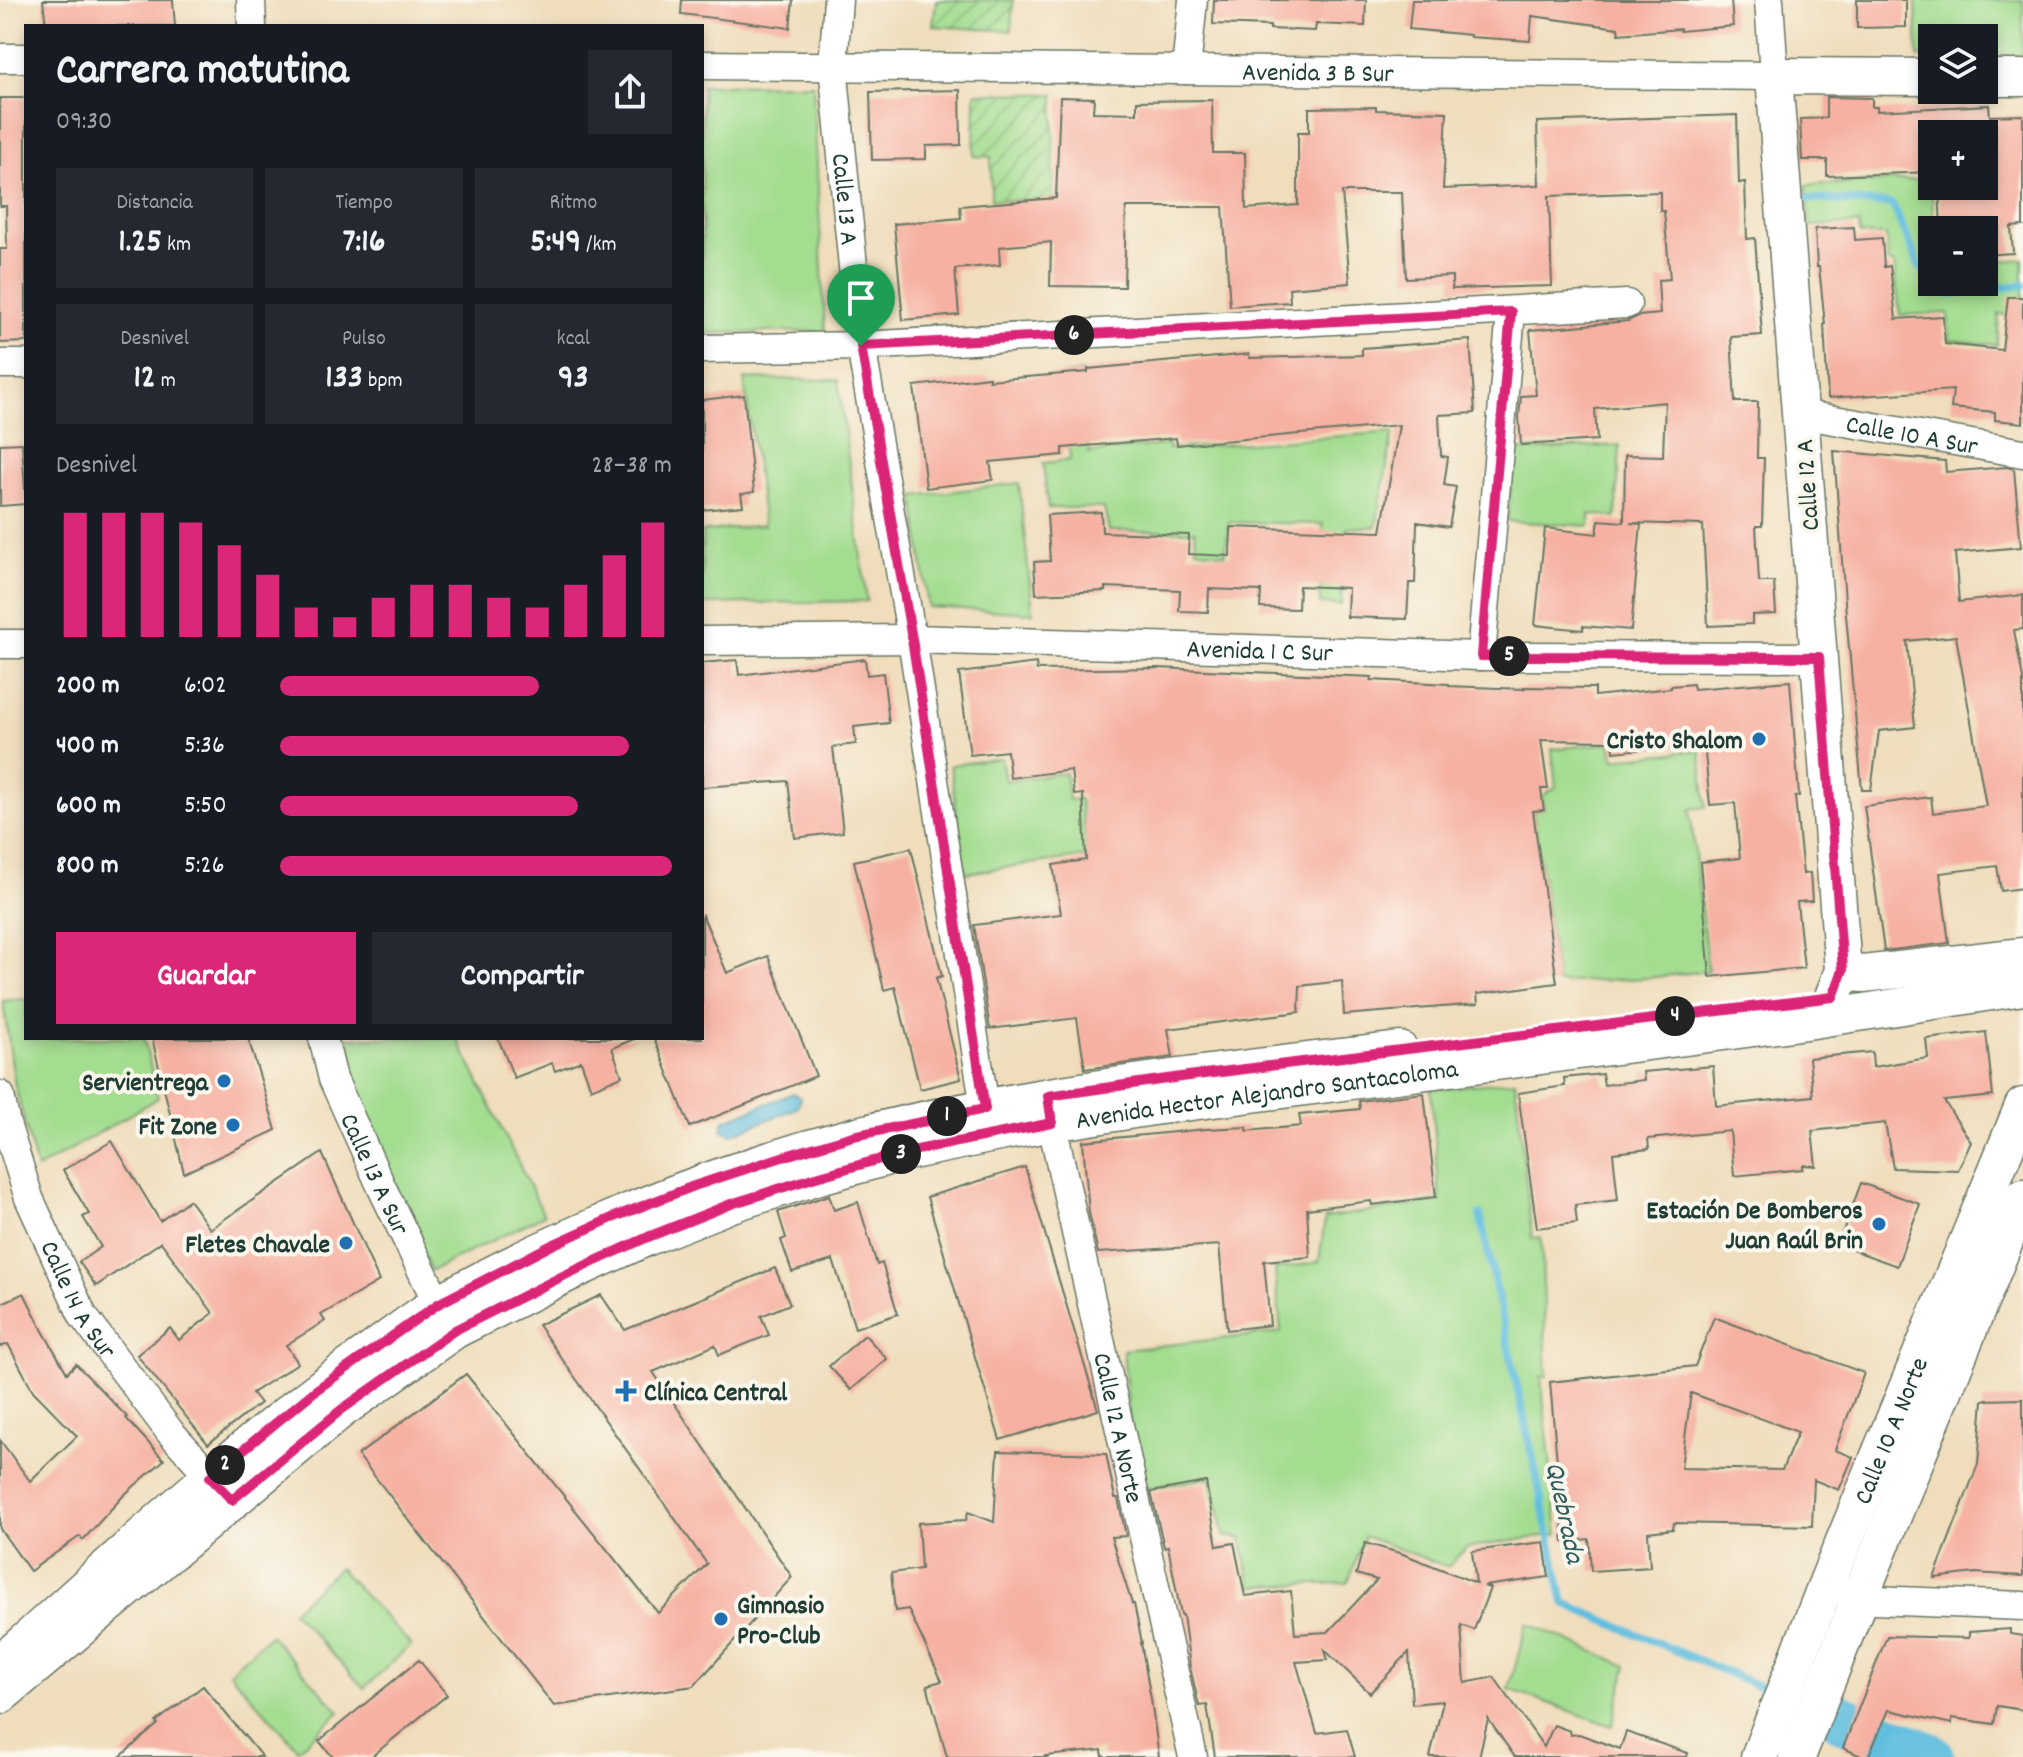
<!DOCTYPE html>
<html lang="es">
<meta charset="utf-8">
<style>
body{margin:0;font-family:Dekko,sans-serif;background:#242831;color:#f1f3f6;height:100vh;display:flex;flex-direction:column;font-size:30px;white-space:nowrap}
*{box-sizing:border-box;margin:0}
p{font-size:26px;color:#9ea1a6}
.icon{flex:none;width:44px;height:44px;fill:none;stroke:currentColor;stroke-width:2;stroke-linecap:round;stroke-linejoin:round}
.map{position:relative;flex:1;overflow:hidden}
.drawer{position:absolute;left:24px;top:24px;width:680px;height:1016px;display:flex;flex-direction:column;background:#171b24;border-radius:0px;box-shadow:0 4px 12px #0003}
.drawer>*{flex:none}
.controls{position:absolute;left:1918px;top:24px;display:grid;gap:16px}
.controls a{display:grid;place-items:center;width:80px;height:80px;border-radius:0px;background:#171b24;box-shadow:0 4px 12px #0003;font-size:40px}
.pin{position:absolute;display:grid;place-items:center;width:68px;height:68px;color:#fff;margin:-82px -34px;border-radius:50% 50% 50% 0;rotate:-45deg;box-shadow:0 0 8px #0007}
.pin .icon{rotate:45deg}
.km{position:absolute;width:40px;height:40px;margin:-20px;border-radius:50%;background:#222;color:#fff;font-size:22px;line-height:40px;text-align:center}
.round{display:grid;place-items:center;flex:none;width:84px;height:84px;border-radius:0px;background:#242831}
.head{display:flex;align-items:center;justify-content:space-between;height:136px;padding:0 32px}
h1{font-size:44px;font-weight:700;line-height:60px}
.stats{display:grid;grid-template-columns:repeat(3,1fr);gap:12px;height:136px;padding:8px 32px}
.stats div{display:grid;align-content:center;border-radius:0px;background:#242831;text-align:center}
.stats b{font-size:34px;font-weight:700}
.stats small{font-size:22px;font-weight:400}
.stats p{font-size:22px}
.chart{height:224px;padding:16px 32px}
.chart p{display:flex;justify-content:space-between}
.chart svg{width:100%;height:144px;margin-top:8px;stroke:#db2777;stroke-width:6}
.action{display:flex;gap:16px;margin-top:auto;padding:16px 32px}
.action a{flex:1;height:92px;border-radius:0px;background:#db2777;color:#fff;font-size:32px;font-weight:700;line-height:92px;text-align:center}
.action a+a{background:#242831;color:#f1f3f6}
ul{padding:0 32px;list-style:none;font-size:26px}
li{display:grid;grid-template-columns:128px 96px 1fr;align-items:center;height:60px}
li i{height:20px;border-radius:10px;background:#db2777}
.map>svg:first-child{display:block}
</style>
<div class="map">
<svg width="2023" height="1757" viewBox="0 0 2023 1757">
<defs>
<pattern id="garden-furrows" width="10" height="10" patternUnits="userSpaceOnUse" patternTransform="scale(2)"><rect width="10" height="10" fill="#a3dd90"/><path d="M-1 1l2-2M0 10L10 0M9 11l2-2" fill="none" stroke="#84b476"/></pattern>
</defs>
<rect width="100%" height="100%" fill="#fbf7ec"/>
<filter id="ink" filterUnits="userSpaceOnUse"><feTurbulence type="fractalNoise" baseFrequency=".0125" numOctaves="2"/><feDisplacementMap in="SourceGraphic" scale="16" xChannelSelector="R" yChannelSelector="G"/><feConvolveMatrix kernelMatrix="1 2 1 2 8 2 1 2 1" color-interpolation-filters="sRGB"/></filter>
<filter id="wash" filterUnits="userSpaceOnUse"><feTurbulence type="fractalNoise" baseFrequency=".006" numOctaves="4" result="noise"/><feDisplacementMap in="SourceGraphic" scale="32" xChannelSelector="R" yChannelSelector="G"/><feGaussianBlur stdDeviation="1.8" result="paint"/><feColorMatrix in="noise" values="0 0 0 0 0 0 0 0 0 0 0 0 0 0 0 0 0 1.4 0 .05"/><feComposite in="paint" operator="in"/></filter>
<g filter="url(#wash)">
<rect width="100%" height="100%" fill="#efddbb"/>
<!-- grass -->
<g fill="#a3dd90" stroke="#618d62" stroke-width="2">
<polygon points="1916,0 2023,0 2023,57 1984,57 1984,38 1932,38 1932,57 1918,57"/>
<polygon points="813,84 825,331 702,333 702,85"/>
<polygon points="1931,179 1934,230 1932,230 1932,282 1984,282 1984,262 2023,259 2023,318 1999,314 1997,345 1950,340 1948,313 1900,315 1894,264 1888,261 1886,235 1860,235 1859,224 1810,226 1806,185"/>
<polygon points="1082,372 1089,453 1168,444 1168,449 1393,432 1376,527 1347,528 1341,605 1320,604 1323,524 1229,522 1225,554 1196,549 1195,531 1109,531 1104,508 1048,508 1043,463 1070,460 1062,375"/>
<polygon points="744,379 838,380 867,601 702,604 702,532 764,525"/>
<polygon points="1620,445 1616,517 1590,514 1590,526 1507,521 1515,451"/>
<polygon points="1019,483 1033,613 928,607 914,496"/>
<polygon points="1611,743 1614,759 1700,750 1706,807 1690,809 1708,971 1647,978 1557,983 1533,811 1544,809 1542,796 1556,787 1552,749"/>
<polygon points="1001,758 1005,781 1065,773 1069,800 1080,799 1088,856 965,873 950,765"/>
<polygon points="26,999 26,1038 144,1038 158,1098 37,1169 15,1086 3,1001"/>
<polygon points="337,1038 457,1038 544,1215 431,1271 344,1071"/>
<polygon points="1515,1081 1532,1238 1541,1237 1547,1376 1541,1377 1558,1534 1466,1548 1448,1567 1364,1536 1348,1583 1251,1586 1241,1538 1225,1536 1210,1478 1136,1490 1123,1350 1281,1332 1275,1269 1319,1262 1325,1218 1440,1201 1431,1089"/>
<polygon points="339,1568 411,1645 364,1688 292,1611"/>
<polygon points="1527,1623 1627,1666 1612,1726 1509,1689"/>
<polygon points="270,1635 340,1712 298,1749 229,1672"/>
</g>
<!-- garden -->
<g fill="url(#garden-furrows)" stroke="#618d62" stroke-width="2">
<polygon points="936,0 1013,0 1011,31 933,26"/>
<polygon points="975,93 1054,94 1053,201 991,200 991,157 974,156"/>
</g>
<!-- water -->
<polygon fill="#60bede" stroke="#407e89" stroke-width="2" points="793,1093 801,1098 797,1108 732,1134 722,1130 724,1121"/>
<g fill="none" stroke-linecap="round" stroke-linejoin="round">
<!-- stream -->
<g stroke="#60bede" stroke-width="8">
<polyline points="1797,198 1892,204 1920,267 1932,278"/>
<polyline points="1936,282 1949,294 2023,285"/>
<polyline points="1480,1215 1564,1603 1766,1689"/>
</g>
<!-- river -->
<polyline stroke="#60bede" stroke-width="48" points="1842,1718 1931,1757"/>
</g>
<g id="blocks">
<!-- building -->
<g fill="#f6b1a2" fill-rule="evenodd">
<polygon points="43,0 173,0 175,26 46,26"/>
<polygon points="682,0 793,0 790,28 681,14"/>
<polygon points="1214,0 1366,0 1365,26 1316,24 1315,31 1270,29 1270,26 1213,24"/>
<polygon points="1412,0 1731,0 1733,26 1680,31 1680,29 1619,34 1618,28 1532,16 1530,41 1470,37 1470,35 1409,29"/>
<polygon points="1857,0 1906,0 1906,27 1857,28"/>
<polygon points="960,90 961,145 926,146 926,159 872,160 870,92"/>
<polygon points="1060,97 1094,98 1093,112 1137,113 1137,101 1212,100 1213,153 1245,153 1246,209 1298,205 1298,132 1309,132 1309,108 1376,107 1376,110 1447,112 1443,189 1539,185 1537,122 1737,115 1739,183 1745,182 1747,239 1755,238 1762,335 1731,337 1735,402 1758,402 1757,458 1764,458 1762,526 1756,526 1759,582 1774,582 1776,614 1752,615 1752,624 1708,626 1703,525 1630,523 1641,524 1631,630 1583,626 1583,630 1535,625 1545,528 1597,534 1599,520 1624,522 1625,455 1663,456 1665,402 1595,409 1597,440 1521,445 1519,417 1521,396 1536,395 1530,330 1628,321 1638,316 1660,314 1658,280 1670,279 1664,211 1660,211 1660,192 1549,196 1552,286 1452,289 1452,276 1406,278 1402,192 1342,192 1350,283 1289,288 1290,302 1230,306 1223,207 1126,207 1124,287 1050,286 1051,242 999,247 1000,265 955,269 959,315 903,320 894,224 961,218 960,206 1056,198"/>
<polygon points="1826,97 1872,98 1872,107 1877,107 1877,111 1989,105 1990,116 2023,115 2023,226 2011,227 2013,253 1984,255 1984,230 1941,230 1939,186 1984,186 1984,134 1932,134 1932,172 1827,176 1827,160 1802,160 1800,119 1826,118"/>
<polygon points="0,98 26,98 26,342 0,343 0,249 7,249 6,206 0,206"/>
<polygon points="1854,227 1855,240 1882,238 1884,267 1890,266 1896,319 1943,316 1945,344 2002,350 2008,297 2023,297 2023,423 1995,420 1995,412 1951,408 1953,390 1828,398 1824,324 1825,324 1819,267 1817,267 1815,229"/>
<polygon points="1470,340 1475,413 1439,415 1441,456 1448,457 1444,485 1456,487 1449,527 1417,522 1415,583 1409,583 1407,619 1347,617 1348,588 1299,586 1298,609 1260,608 1261,591 1209,589 1208,612 1179,611 1180,590 1105,587 1105,591 1036,594 1034,562 1050,561 1047,515 1101,512 1102,532 1189,535 1188,554 1230,556 1231,527 1381,532 1399,425 1177,445 1176,438 1063,448 1063,455 990,462 993,480 926,488 914,386 989,377 989,380 1088,372 1088,369 1249,354 1250,358 1362,355 1362,348"/>
<polygon points="744,395 754,492 741,494 743,506 702,510 702,400"/>
<polygon points="22,443 26,504 0,506 0,444"/>
<polygon points="1834,451 1945,461 1946,472 2007,467 2014,469 2021,547 1955,553 1959,602 2023,595 2023,629 2014,630 2023,679 2023,888 2001,891 1997,866 1940,873 1949,943 1884,951 1864,806 1931,797 1933,813 1986,806 1956,636 1907,641 1915,727 1879,731 1871,790 1862,790 1846,615"/>
<polygon points="865,659 867,675 883,673 889,723 854,727 856,744 833,747 843,832 795,838 788,781 702,787 702,663 737,660 739,675"/>
<polygon points="1036,663 1037,670 1158,668 1372,677 1371,680 1449,684 1449,686 1524,689 1524,687 1595,688 1595,696 1671,688 1671,686 1693,684 1694,689 1790,681 1799,796 1795,797 1803,874 1810,873 1812,901 1797,902 1804,968 1710,977 1700,862 1740,858 1735,803 1710,805 1704,743 1614,752 1613,741 1541,740 1548,789 1541,789 1544,810 1533,811 1557,983 1477,994 1478,1004 1344,1015 1342,981 1300,986 1299,1012 1168,1029 1173,1057 1085,1069 1077,1018 990,1029 974,925 1061,914 1053,865 1086,860 1083,794 1074,795 1071,770 1010,778 1007,751 970,755 959,673"/>
<polygon points="911,848 942,976 936,978 961,1079 920,1089 895,987 884,990 854,861"/>
<polygon points="702,914 727,973 768,956 816,1076 690,1127 654,1038 702,1038"/>
<polygon points="1986,1032 1993,1096 1944,1101 1971,1142 1958,1170 1893,1168 1885,1123 1812,1131 1816,1166 1803,1165 1803,1169 1734,1176 1730,1131 1648,1139 1649,1149 1613,1153 1618,1200 1575,1205 1577,1223 1537,1228 1518,1093 1565,1086 1564,1078 1602,1074 1604,1085 1644,1080 1643,1072 1713,1066 1716,1106 1813,1096 1809,1058 1872,1052 1873,1067 1928,1058 1926,1039"/>
<polygon points="152,1038 248,1038 276,1130 184,1173"/>
<polygon points="498,1038 634,1038 634,1039 612,1048 622,1076 591,1089 581,1061 555,1071 552,1063 514,1078"/>
<polygon points="1424,1093 1436,1197 1372,1205 1371,1201 1307,1209 1310,1257 1264,1261 1270,1325 1227,1330 1219,1245 1098,1253 1089,1213 1083,1141 1206,1129 1247,1127 1247,1131 1301,1126 1299,1115 1360,1109 1359,1101"/>
<polygon points="112,1141 160,1221 189,1200 210,1229 322,1153 379,1281 321,1315 325,1321 286,1345 298,1363 252,1393 260,1403 208,1444 137,1355 170,1328 179,1340 213,1313 161,1242 96,1286 79,1262 101,1247 83,1217 89,1214 63,1170"/>
<polygon points="1025,1167 1098,1410 1000,1440 927,1197"/>
<polygon points="1861,1183 1920,1204 1897,1266 1838,1245"/>
<polygon points="829,1195 834,1210 858,1202 877,1265 882,1263 898,1314 855,1328 833,1260 792,1272 781,1240 786,1238 778,1212"/>
<polygon points="775,1268 790,1304 761,1316 769,1335 719,1355 715,1345 653,1372 792,1577 694,1686 554,1706 358,1455 466,1374 658,1613 707,1564 538,1325 601,1295 625,1330"/>
<polygon points="24,1293 43,1331 67,1373 76,1364 127,1417 126,1418 164,1460 124,1495 83,1540 80,1536 30,1571 0,1529 0,1440 30,1481 77,1436 33,1391 8,1344 0,1347 0,1304"/>
<path d="M 1714,1317 L 1864,1373 L 1835,1450 L 1853,1457 L 1839,1490 L 1814,1480 L 1812,1526 L 1674,1523 L 1673,1529 L 1648,1532 L 1650,1567 L 1591,1571 L 1589,1539 L 1564,1542 L 1550,1382 L 1695,1366 ZM 1691,1393 L 1798,1432 L 1782,1470 L 1681,1468 Z"/>
<polygon points="865,1335 887,1359 851,1390 829,1366"/>
<polygon points="2023,1399 2023,1576 1975,1573 1934,1578 1978,1464 1983,1400"/>
<polygon points="998,1451 1106,1454 1115,1498 1118,1498 1126,1536 1111,1537 1132,1604 1134,1604 1142,1643 1141,1643 1151,1699 1159,1757 1103,1757 1102,1750 1046,1756 1047,1757 947,1757 927,1685 942,1681 908,1609 895,1611 891,1573 921,1569 918,1523 966,1520 968,1512 994,1522"/>
<polygon points="1206,1482 1217,1546 1234,1543 1245,1596 1291,1591 1295,1634 1328,1632 1377,1580 1356,1574 1365,1543 1403,1554 1476,1583 1472,1551 1544,1542 1549,1577 1484,1586 1490,1588 1474,1630 1461,1625 1465,1683 1494,1677 1544,1747 1554,1725 1570,1731 1571,1735 1579,1734 1620,1749 1626,1732 1688,1753 1687,1757 1515,1757 1488,1719 1479,1757 1430,1757 1443,1701 1412,1704 1409,1652 1370,1693 1325,1650 1328,1660 1296,1662 1317,1733 1347,1729 1355,1757 1215,1757 1207,1705 1199,1706 1190,1667 1183,1615 1181,1615 1168,1546 1164,1547 1151,1492"/>
<polygon points="2010,1629 2010,1634 2023,1636 2023,1710 1997,1706 1994,1724 1952,1718 1952,1724 1889,1710 1868,1757 1863,1757 1843,1748 1887,1636 1969,1638 1969,1632"/>
<polygon points="419,1660 447,1695 371,1757 333,1757 319,1741"/>
<polygon points="203,1686 262,1757 120,1757 158,1724 156,1722"/>
</g>
</g>
</g>
<g filter="url(#ink)">
<use href="#blocks" fill-opacity="0" stroke="#687563" stroke-width="2"/>
<g fill="none" stroke-linecap="round" stroke-linejoin="round">
<defs>
<g id="minor">
<polyline points="251,0 252,26"/>
<path id="s1" d="M 838,0 L 833,66 L 861,346 L 912,639 L 988,1127"/>
<polyline points="0,58 26,58"/>
<path id="s2" d="M 702,65 L 1774,76 L 1769,0"/>
<polyline points="1186,70 1193,0"/>
<polyline points="702,349 861,346 1627,304"/>
<polyline points="0,364 26,364"/>
<path id="s3" d="M 1800,414 L 2023,453"/>
<path id="s4" d="M 702,641 L 912,639 L 1481,656 L 1819,657"/>
<polyline points="0,644 26,644"/>
<polyline points="1481,656 1511,312"/>
<path id="s5" d="M 323,1038 L 333,1079 L 382,1188 L 438,1304 L 448,1319"/>
<path id="s6" d="M 0,1095 L 6,1124 L 29,1198 L 83,1316 L 170,1432 L 225,1492"/>
<path id="s7" d="M 1050,1105 L 1055,1138 L 1193,1757"/>
<polyline points="1842,1591 1860,1597 1874,1600 2023,1606"/>
</g>
<g id="major">
<polyline points="1984,78 2023,78"/>
<polyline points="1843,970 1853,973 1863,974 2023,956"/>
<polyline points="1833,997 1843,970 1774,76 1932,77"/>
<path d="M 0,1664 C 121,1555 240,1443 374,1349 C 395,1334 416,1317 438,1304 C 483,1277 532,1254 579,1233 C 668,1193 760,1160 854,1136 C 1033,1091 1217,1072 1400,1050"/>
<path id="s8" d="M 0,1696 L 341,1410 L 455,1330 L 567,1274 L 648,1237 L 731,1204 L 816,1177 L 902,1153 L 989,1135 L 1052,1123 L 1153,1107 L 1807,1021 L 2023,987"/>
<path id="s9" d="M 1759,1757 L 1826,1585 L 2023,1106"/>
<polyline points="1797,1757 1860,1597 2023,1197"/>
</g>
</defs>
<!-- minor casing -->
<use href="#minor" stroke="#687563" stroke-width="31"/>
<!-- major casing -->
<use href="#major" stroke="#687563" stroke-width="39"/>
<!-- minor -->
<use href="#minor" stroke="#fff" stroke-width="28"/>
<!-- major -->
<use href="#major" stroke="#fff" stroke-width="36"/>
</g>
</g>
<g fill="none" stroke-linecap="round" stroke-linejoin="round" filter="url(#ink)">
<defs>
<polygon id="route" points="1511,312 1481,656 1819,657 1843,970 1833,997 1188,1076 1048,1096 1052,1123 902,1153 816,1177 731,1204 648,1237 567,1274 455,1330 341,1410 232,1500 210,1477 316,1390 438,1304 552,1245 612,1218 694,1186 782,1157 853,1136 985,1109 912,639 861,346"/>
</defs>
<!-- route casing -->
<use href="#route" stroke="#fff" stroke-width="16"/>
<!-- route -->
<use href="#route" stroke="#db2777" stroke-width="10"/>
</g>
<!-- markers -->
<g fill="#1f6fb2" stroke="#fbf7ec" stroke-width="3">
<circle cx="1759" cy="739" r="8"/>
<circle cx="224" cy="1081" r="8"/>
<circle cx="233" cy="1125" r="8"/>
<circle cx="1879" cy="1224" r="8"/>
<circle cx="346" cy="1243" r="8"/>
<path d="M622 1379h8v8h8v8h-8v8h-8v-8h-8v-8h8z"/>
<circle cx="721" cy="1619" r="8"/>
</g>
<g text-anchor="middle" stroke-width="8" stroke-linejoin="round" paint-order="stroke">
<!-- street labels -->
<g font-size="26" fill="#1f3d34" stroke="#fbf7ec">
<text dy="9" stroke="none"><textPath href="#s2" startOffset="616">Avenida 3 B Sur</textPath></text>
<text dy="9" stroke="none"><textPath href="#s1" startOffset="200">Calle 13 A</textPath></text>
<text dy="9" stroke="none"><textPath href="#s3" startOffset="114">Calle 10 A Sur</textPath></text>
<text transform="translate(1806 485) rotate(-94)" y="9">Calle 12 A</text>
<text dy="9" stroke="none"><textPath href="#s4" startOffset="558">Avenida 1 C Sur</textPath></text>
<text dy="9" stroke="none"><textPath href="#s8" startOffset="1436">Avenida Hector Alejandro Santacoloma</textPath></text>
<text dy="9" stroke="none"><textPath href="#s5" startOffset="146">Calle 13 A Sur</textPath></text>
<text dy="9" stroke="none"><textPath href="#s6" startOffset="220">Calle 14 A Sur</textPath></text>
<text dy="9" stroke="none"><textPath href="#s7" startOffset="330">Calle 12 A Norte</textPath></text>
<text dy="9" stroke="none"><textPath href="#s9" startOffset="352">Calle 10 A Norte</textPath></text>
</g>
<!-- poi labels -->
<g font-size="26" font-weight="bold" fill="#1f3d34" stroke="#fbf7ec" text-anchor="end">
<text x="1743" y="748">Cristo Shalom</text>
<text x="208" y="1090">Servientrega</text>
<text x="217" y="1134">Fit Zone</text>
<text x="1863" y="1218">Estación De Bomberos<tspan x="1863" dy="30">Juan Raúl Brin</tspan></text>
<text x="330" y="1252">Fletes Chavale</text>
<text x="644" y="1400" text-anchor="start">Clínica Central</text>
<text x="737" y="1613" text-anchor="start">Gimnasio<tspan x="737" dy="30">Pro-Club</tspan></text>
</g>
<!-- water labels -->
<g font-size="28" font-style="italic" fill="#2f5d5e" stroke="#fbf7ec">
<text transform="translate(1567 1512) rotate(78)" y="10">Quebrada</text>
</g>
</g>
</svg>
<div class="controls">
<a><svg class="icon" aria-label="layers" viewBox="0 0 24 24"><path d="M12 4l9 5-9 5-9-5zM3 14l9 5 9-5"/></svg></a>
<a>+</a>
<a>−</a>
</div>
<div class="pin" style="left:861px;top:346px;background:#1e9e55"><svg class="icon" aria-label="arrive" viewBox="0 0 24 24"><path d="M6 21V4h12l-3 4 3 4H6"/></svg></div>
<b class="km" style="left:947px;top:1116px">1</b>
<b class="km" style="left:225px;top:1465px">2</b>
<b class="km" style="left:901px;top:1154px">3</b>
<b class="km" style="left:1675px;top:1016px">4</b>
<b class="km" style="left:1509px;top:656px">5</b>
<b class="km" style="left:1074px;top:335px">6</b>
<section class="drawer">
<div class="head"><div><h1>Carrera matutina</h1><p>09:30</p></div><a class="round"><svg class="icon" aria-label="share" viewBox="0 0 24 24"><path d="M12 15V3M7 8l5-5 5 5M5 13v7h14v-7"/></svg></a></div>
<div class="stats">
<div><p>Distancia</p><b>1.25<small> km</small></b></div>
<div><p>Tiempo</p><b>7:16</b></div>
<div><p>Ritmo</p><b>5:49<small> /km</small></b></div>
</div>
<div class="stats">
<div><p>Desnivel</p><b>12<small> m</small></b></div>
<div><p>Pulso</p><b>133<small> bpm</small></b></div>
<div><p>kcal</p><b>93</b></div>
</div>
<div class="chart"><p><span>Desnivel</span>28–38 m</p>
<svg viewBox="0 0 160 44" preserveAspectRatio="none"><path d="M5 44V6M15 44V6M25 44V6M35 44V9M45 44V16M55 44V25M65 44V35M75 44V38M85 44V32M95 44V28M105 44V28M115 44V32M125 44V35M135 44V28M145 44V19M155 44V9"/></svg>
</div>
<ul>
<li><b>200 m</b>6:02<i style="width:66%"></i></li>
<li><b>400 m</b>5:36<i style="width:89%"></i></li>
<li><b>600 m</b>5:50<i style="width:76%"></i></li>
<li><b>800 m</b>5:26<i style="width:100%"></i></li>
</ul>
<div class="action"><a>Guardar</a><a>Compartir</a></div>
</section>
</div>
